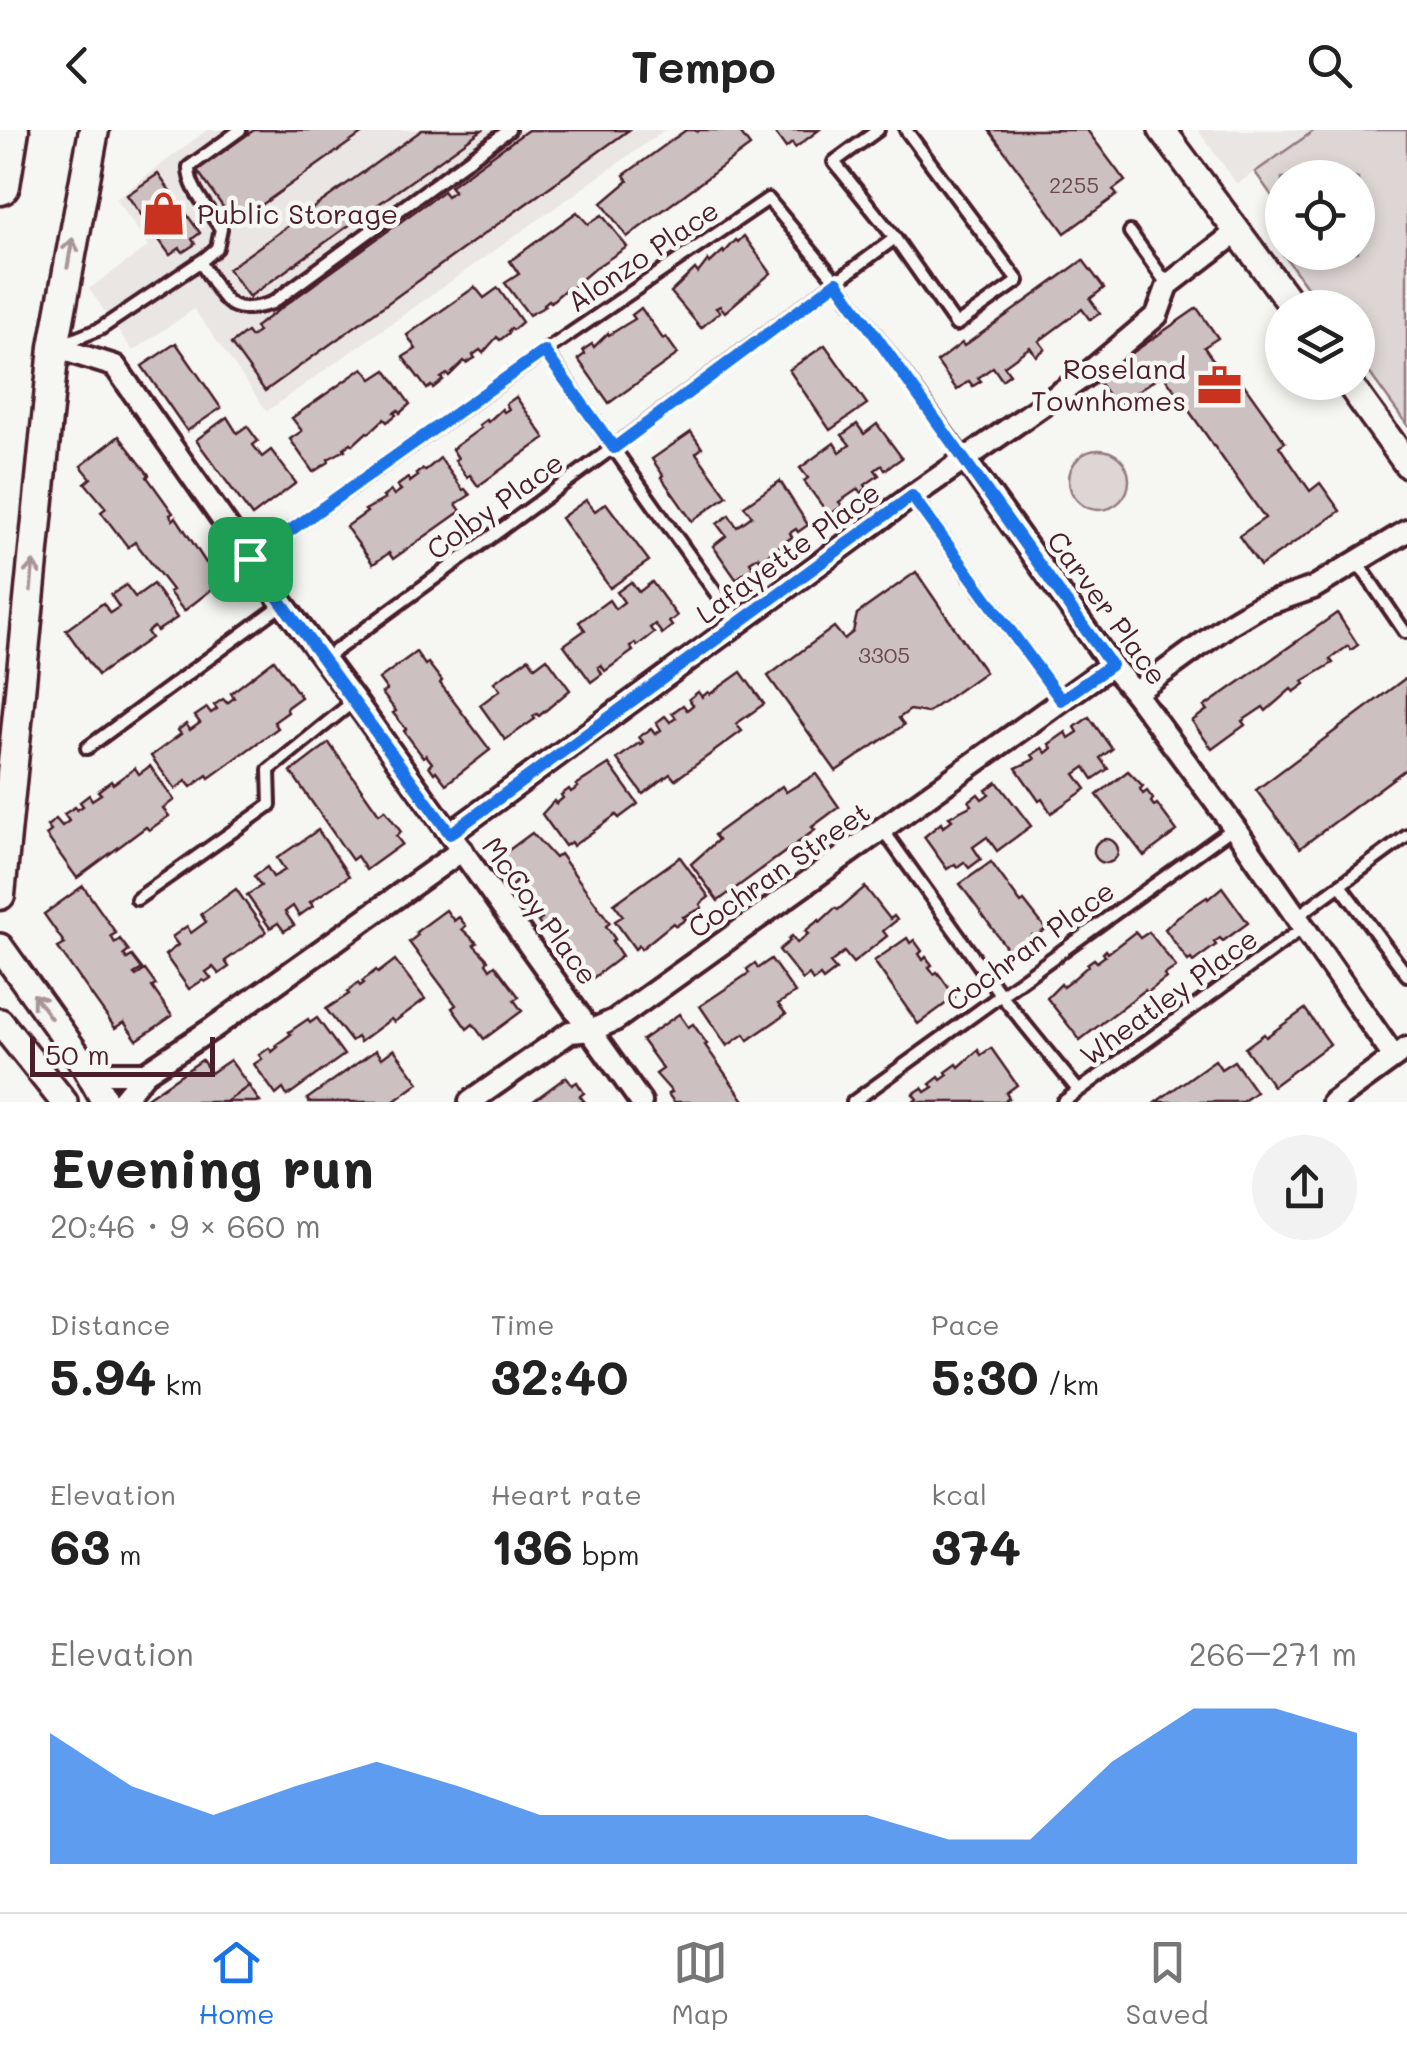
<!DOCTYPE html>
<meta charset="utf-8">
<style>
body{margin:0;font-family:Mali,sans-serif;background:#f2f2f2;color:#222;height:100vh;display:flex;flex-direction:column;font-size:38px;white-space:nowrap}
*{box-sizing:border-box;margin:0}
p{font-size:32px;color:#767676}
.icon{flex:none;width:55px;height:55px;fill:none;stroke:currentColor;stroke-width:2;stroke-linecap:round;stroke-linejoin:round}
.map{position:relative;height:972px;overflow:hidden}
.details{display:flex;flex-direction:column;background:#fff;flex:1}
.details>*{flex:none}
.buttons{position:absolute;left:1265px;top:30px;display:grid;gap:20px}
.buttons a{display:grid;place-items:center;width:110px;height:110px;border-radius:50%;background:#fff;box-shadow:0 5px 15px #0003;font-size:50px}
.scale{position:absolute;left:30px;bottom:25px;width:185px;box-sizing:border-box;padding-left:10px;border:5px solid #4a1f2b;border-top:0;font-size:28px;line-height:35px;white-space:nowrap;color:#4a1f2b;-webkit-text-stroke:8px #f6f6f2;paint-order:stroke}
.pin{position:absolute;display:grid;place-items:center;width:85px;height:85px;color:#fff;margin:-42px;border-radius:20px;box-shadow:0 5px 15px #0006}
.round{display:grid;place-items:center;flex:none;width:105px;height:105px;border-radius:52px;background:#f2f2f2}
.headline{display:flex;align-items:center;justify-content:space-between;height:170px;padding:0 50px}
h1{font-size:55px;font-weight:700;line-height:75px}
.metrics{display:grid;grid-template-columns:repeat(3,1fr);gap:15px;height:170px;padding:10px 50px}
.metrics div{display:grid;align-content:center}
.metrics b{font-size:50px;font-weight:700}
.metrics small{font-size:28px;font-weight:400}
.metrics p{font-size:28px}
.chart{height:280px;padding:20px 50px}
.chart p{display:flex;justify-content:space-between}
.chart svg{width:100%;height:180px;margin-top:10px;fill:#1a73e8;opacity:.7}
header{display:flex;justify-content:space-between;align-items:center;height:130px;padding:0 50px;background:#fff;font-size:45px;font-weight:700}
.tabs{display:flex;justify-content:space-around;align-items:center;height:140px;border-top:2px solid #e0e0e0;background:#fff;font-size:28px;color:#767676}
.tabs a{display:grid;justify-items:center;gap:5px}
.tabs .on{color:#1a73e8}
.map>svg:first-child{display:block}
</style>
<header><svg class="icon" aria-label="back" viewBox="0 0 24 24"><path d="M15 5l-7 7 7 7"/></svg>Tempo<svg class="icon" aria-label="search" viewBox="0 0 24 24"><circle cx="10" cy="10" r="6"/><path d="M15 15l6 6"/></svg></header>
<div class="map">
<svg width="1407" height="972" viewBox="0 0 1407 972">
<rect width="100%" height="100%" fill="#f6f6f2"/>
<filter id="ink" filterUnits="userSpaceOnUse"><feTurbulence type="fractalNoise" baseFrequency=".01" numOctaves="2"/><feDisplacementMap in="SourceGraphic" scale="20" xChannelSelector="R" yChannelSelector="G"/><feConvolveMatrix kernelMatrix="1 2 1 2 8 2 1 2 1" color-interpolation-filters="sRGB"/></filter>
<g filter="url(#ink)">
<!-- built -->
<g fill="#e9e6e3">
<polygon points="207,0 665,0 267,281 194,179 133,221 89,159 149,116 116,69"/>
<polygon points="1198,0 1315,0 1237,54"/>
</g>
<!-- park -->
<g fill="#ddd6d5" stroke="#947a80" stroke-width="2.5">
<polygon points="1315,0 1407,0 1407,295 1358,227 1358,178 1322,177 1283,124 1358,122 1358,48 1282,48 1282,80 1255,42"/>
<circle cx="1099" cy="350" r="30"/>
</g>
<!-- building -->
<g fill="#ccc1c0" stroke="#4a1f2b" stroke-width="2.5">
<polygon points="254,0 367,0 235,94 197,40"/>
<polygon points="422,0 482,0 249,167 228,139"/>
<polygon points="528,0 629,0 265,261 231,214 247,202 251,207 258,202 255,197 443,61 447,66 454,61 450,56"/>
<polygon points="686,0 695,0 697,2 700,0 738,0 750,16 627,107 602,73 628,51 624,45"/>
<polygon points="773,0 819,0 795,18 792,13 786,18"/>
<polygon points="989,0 1087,0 1125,51 1113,60 1117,65 1065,103"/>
<polygon points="158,44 200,103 192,109 195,114 183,122 180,118 170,125 127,65"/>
<polygon points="577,82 588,94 602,85 627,117 595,138 568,161 567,158 551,172 549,170 544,174 546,176 529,185 505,153 519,144 510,131"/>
<polygon points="744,106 771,143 725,182 720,176 716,178 720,182 701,198 671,162 695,139 698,143 708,130 710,133 723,121 724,123 736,110 738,112"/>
<polygon points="1083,130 1104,158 1090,169 1100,183 1090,190 1082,179 1039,211 1045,219 1036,226 1030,217 1004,236 1010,244 1002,250 993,237 978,248 981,251 973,256 969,251 957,260 937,232 962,213 964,216"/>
<polygon points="475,157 484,168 498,158 522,192 513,200 511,198 508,201 509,203 500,210 497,207 483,223 480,220 473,225 475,228 466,233 464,231 449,246 447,244 441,248 443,250 433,258 431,256 427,259 403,227 416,219 407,205"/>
<polygon points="641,178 663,209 666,207 678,224 609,273 578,229 585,224 583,220 592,214 594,217 608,203 609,205 625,195 635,189 632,185"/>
<polygon points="1197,178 1218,208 1204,217 1231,256 1240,249 1285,312 1279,316 1310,361 1320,353 1340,381 1260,436 1239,406 1265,388 1163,244 1116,276 1096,248"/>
<polygon points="176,213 221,278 187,301 142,236"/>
<polygon points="825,215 867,274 830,300 789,240"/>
<polygon points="363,238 372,249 386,240 410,274 400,283 398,280 394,283 396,285 387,292 384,289 369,303 367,302 353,315 351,313 344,318 345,320 328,329 329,332 313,342 290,309 302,301 292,288"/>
<polygon points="516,267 545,308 478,356 470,345 467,347 455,330 458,328 452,319 481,298 479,295 486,290 488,292 502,279 504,282 509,279 506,274"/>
<polygon points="227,287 237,303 247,296 258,311 253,315 262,327 271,320 296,353 252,386 196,310"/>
<polygon points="857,294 864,304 877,294 902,328 885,340 882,335 875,340 879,345 865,355 867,358 861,363 858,359 839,372 842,376 829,385 804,351 808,348 800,338 834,313 840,322 850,315 842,305"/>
<polygon points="691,302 702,318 696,323 727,366 692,391 661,347 663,345 652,329"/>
<polygon points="119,306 149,345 147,347 173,383 170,385 173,390 176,387 206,433 210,430 225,449 184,481 169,462 172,460 135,412 128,417 101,382 106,378 85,353 91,348 81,336"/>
<polygon points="440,328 463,360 465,359 470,365 456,374 461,381 393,429 389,423 373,434 346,397 367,382 365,380 385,369 383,367 391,361 394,365 401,360 397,356 408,348 410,352 418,346 416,344 423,339 425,341"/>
<polygon points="780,351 808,395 798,402 796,399 790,403 792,407 760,430 758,427 750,432 753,437 736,449 713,416 726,406 717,394 729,385 737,397 752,386 744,376"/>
<polygon points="586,370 595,381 606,373 649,431 610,458 561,388"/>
<polygon points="916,442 985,542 927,583 910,580 899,588 904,595 836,641 768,546 834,497 844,509 853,502 857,484"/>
<polygon points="631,452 639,462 652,452 677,486 669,492 672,496 662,504 655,494 650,498 654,503 637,516 635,513 630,517 633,521 605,541 601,535 598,537 602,544 591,552 564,515 585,500 579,492 609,470 615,479 624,472 617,462"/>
<polygon points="153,454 177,488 157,501 154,497 147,502 151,508 98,545 66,500 103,473 110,483 119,477 111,465 126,455 135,467"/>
<polygon points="1337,483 1358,515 1351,520 1348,516 1330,529 1333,533 1303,551 1305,554 1294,562 1291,559 1266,581 1263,577 1242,591 1245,595 1212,619 1192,591 1207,580 1204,577"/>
<polygon points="416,522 425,535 428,533 442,551 440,553 490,620 446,654 436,641 434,643 429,636 432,633 426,625 423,627 404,601 406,599 393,583 396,581 382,563 387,560 379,549"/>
<polygon points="529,528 535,537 547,528 570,560 539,586 537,584 533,586 535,589 505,610 480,575 500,560 494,552"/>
<polygon points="274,530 301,567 286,578 288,582 274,592 278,598 209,648 207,645 191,657 186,651 175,659 151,626 181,604 178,600 186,594 190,600 200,593 195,586 207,578 211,583 217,579 214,575 223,569 227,573 234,568 231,563"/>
<polygon points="741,542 764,574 736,594 742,601 675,650 670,644 643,664 617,629 639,613 640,615 643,612 639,607 651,599 655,604 661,600 656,593 665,586 670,592 676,588 672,583 683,575 687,580 693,575 689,569 698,562 702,567 708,562 710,564"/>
<polygon points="1407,547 1407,638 1300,718 1256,660"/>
<polygon points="1089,587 1112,619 1100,628 1108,639 1093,649 1085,637 1075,644 1086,659 1051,683 1042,669 1039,671 1016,638 1035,629 1032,625 1042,618 1046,623 1052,618 1049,614 1066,602 1069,608 1078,602 1075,597"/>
<polygon points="329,613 379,684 385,680 401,702 396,706 402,714 366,740 357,726 352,730 291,642"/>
<polygon points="609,634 638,674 619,688 616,685 573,716 571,712 565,716 542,684 554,671 556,674 563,668 561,665 569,659 571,662 578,657 576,655"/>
<polygon points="150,636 174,670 163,678 169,686 149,700 146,697 77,748 46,705 51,701 47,696 56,689 62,696 69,691 64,684 75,677 77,680 83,676 80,672 89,665 92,670 101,664 98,661 111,651 113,654 135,638 139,644"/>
<polygon points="1128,641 1143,656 1140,659 1143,664 1147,661 1153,669 1151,672 1154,676 1157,674 1177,701 1144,726 1097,665"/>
<polygon points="816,644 839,677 812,697 815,700 718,771 691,734 718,710 714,705 782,656 786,662"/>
<polygon points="997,652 1031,696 997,721 987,707 973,717 981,729 969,738 964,732 957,737 955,734 947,739 924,707 941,693 943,697 952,690 949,687 972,675 969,671 978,664 982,669 989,664 986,660"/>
<polygon points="318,700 349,746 310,772 313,776 299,786 293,776 285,782 294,795 284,801 278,793 270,798 247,765 261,756 254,746 267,737 273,747 285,740 277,728"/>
<polygon points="532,703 555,728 560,724 610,793 606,796 615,809 612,811 622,826 589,851 563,815 558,818 550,808 555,804 550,798 545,801 538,792 542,789 536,780 531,783 524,773 530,769 526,765 521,768 512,755 516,752 498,728"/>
<circle cx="1106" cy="721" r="12"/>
<polygon points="680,727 709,767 700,774 702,778 683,787 686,789 676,796 673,793 641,819 639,815 635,819 615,791 623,786 614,774"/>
<polygon points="991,732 1021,773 1024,771 1046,799 1034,807 1032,805 1011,824 960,754"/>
<polygon points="83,756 116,803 111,806 115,813 120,809 129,821 124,825 127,829 132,826 142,839 134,844 136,846 145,840 156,855 152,857 172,886 137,910 124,892 115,898 58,818 65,814 44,784"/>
<polygon points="865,757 890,789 894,786 897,790 883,801 887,806 853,833 844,822 830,833 836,840 823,850 820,846 813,851 809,845 803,850 779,820 790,811 788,809 792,806 797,813 808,804 805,801 819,790 820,792 835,778 838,780"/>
<polygon points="1222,757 1248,793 1223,811 1220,808 1214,812 1216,815 1193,832 1191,829 1188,831 1165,799 1177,787 1207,767 1208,769"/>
<polygon points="236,759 266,802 225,831 229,837 219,844 213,837 206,842 211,848 205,852 203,850 189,859 165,825 178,815 172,807 187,796 191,803 206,792 201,784"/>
<polygon points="446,780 454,791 459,787 466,796 462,799 477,813 474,815 488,830 486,833 490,839 495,835 519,867 514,870 522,881 484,909 473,894 467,899 452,878 456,875 409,812 418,805 416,802"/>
<polygon points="1135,802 1140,808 1149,802 1176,837 1164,845 1166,848 1147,863 1145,860 1080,910 1047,868 1061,854 1063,857 1072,850 1088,836 1087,834 1094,829 1097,832 1105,826 1103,823 1106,820 1108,823"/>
<polygon points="907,808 910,813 914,810 922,821 919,824 923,830 926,827 932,835 929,837 934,844 937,842 941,847 955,867 918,894 874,831"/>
<polygon points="771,829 795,863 778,874 786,884 748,910 744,904 727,916 700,876 749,843 747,839 755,833 758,838"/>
<polygon points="395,830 425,869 394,892 391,889 360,912 357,907 351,911 326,879 349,864 347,862 358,853 360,856 364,853 362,851 376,840 378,843"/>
<polygon points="1305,879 1330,914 1273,956 1245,918 1264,904 1266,907"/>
<polygon points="679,884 688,897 693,894 707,914 705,915 745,972 674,972 668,964 672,962 656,944 663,939 642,910"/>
<polygon points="317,888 344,925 287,966 283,959 276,965 254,934 262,929 259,925 269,918 272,922 278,917 276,915 291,904 289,902 308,889 310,893"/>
<polygon points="991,918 1017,955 1006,963 1009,968 1003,972 913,972 917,969 913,964 922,958 925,962 933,957 930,954 939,947 941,950 948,945 946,942 957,934 959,937 978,920 981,925"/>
<polygon points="394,919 419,953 393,972 309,972 307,969 376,920 382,928"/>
<polygon points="202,930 211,943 230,930 249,956 226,972 141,972"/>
<polygon points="1215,930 1221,939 1234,931 1256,962 1242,972 1156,972"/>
<polygon points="566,947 572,955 577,952 584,963 580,966 585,972 532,972"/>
<polygon points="249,956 260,972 226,972"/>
</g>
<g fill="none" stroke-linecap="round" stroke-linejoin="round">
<defs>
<g id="service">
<polyline points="878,0 834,32 895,108 956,195 1018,151 906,0"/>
<polyline points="1130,102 1167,154"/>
<path d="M 200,132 C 225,167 224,189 272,173 L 509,0"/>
<path d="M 60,215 L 100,199 L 204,129 L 217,118 L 221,99 C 210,81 188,58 189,37 L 240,0"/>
<polyline points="545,221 737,493"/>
<polyline points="912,366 1061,570"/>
<polyline points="250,429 545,221 768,69 837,152 965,328"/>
<polyline points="1358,433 1405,502"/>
<polyline points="324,529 614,317 895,108"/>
<polyline points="87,618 283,474"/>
<polyline points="883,700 1000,864 1078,960"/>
<polyline points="1340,755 1407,845"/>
<polyline points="137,769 270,675 269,640 354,571"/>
<polyline points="1295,788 1407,706"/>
<polyline points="853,972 1234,697"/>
<polyline points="1063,972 1303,798"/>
</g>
<g id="minor">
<polyline points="54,217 115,236 250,429 355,571 641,972"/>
<polyline points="965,329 1111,535 1135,563 1234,697 1394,927"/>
<polyline points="1135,563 1228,495 1258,477 1313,458 1407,401"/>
<polyline points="450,704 912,366 1086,245 1157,185 1168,155 1238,101"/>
<polyline points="85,936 110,943 145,943 213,898 462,720"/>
<polyline points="121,972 145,943"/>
<polyline points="470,972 570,902 592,900 615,890 1111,535"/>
<polyline points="1333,972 1407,918"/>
</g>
<g id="tertiary">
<polyline points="1162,0 1294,178"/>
<polyline points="1348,252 1407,334"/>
<polyline points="0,817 85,936 105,972"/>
<polyline points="0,892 64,972"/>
</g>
<polyline id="secondary" points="0,765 54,217 94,0"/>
<polyline id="motorway" points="0,55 9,0"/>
</defs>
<!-- service casing -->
<use href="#service" stroke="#4a1f2b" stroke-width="18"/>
<!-- minor casing -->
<use href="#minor" stroke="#4a1f2b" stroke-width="28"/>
<!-- tertiary casing -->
<use href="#tertiary" stroke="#4a1f2b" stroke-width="32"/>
<!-- secondary casing -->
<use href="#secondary" stroke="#4a1f2b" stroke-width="35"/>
<!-- motorway casing -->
<use href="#motorway" stroke="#4a1f2b" stroke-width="45"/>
<!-- service -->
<use href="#service" stroke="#f6f6f2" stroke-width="10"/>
<!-- minor -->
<use href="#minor" stroke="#f6f6f2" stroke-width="20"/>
<!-- tertiary -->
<use href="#tertiary" stroke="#f6f6f2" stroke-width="25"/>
<!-- secondary -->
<use href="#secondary" stroke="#f6f6f2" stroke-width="28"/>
<!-- motorway -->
<use href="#motorway" stroke="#f6f6f2" stroke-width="38"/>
</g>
<!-- one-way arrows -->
<defs><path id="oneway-shaft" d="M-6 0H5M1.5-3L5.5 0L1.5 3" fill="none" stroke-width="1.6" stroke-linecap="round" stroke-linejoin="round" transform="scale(2.5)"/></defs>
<g stroke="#a99598">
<use href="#oneway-shaft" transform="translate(70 123) rotate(-80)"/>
<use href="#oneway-shaft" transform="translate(32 446) rotate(-85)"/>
<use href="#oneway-shaft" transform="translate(42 876) rotate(-126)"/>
</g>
</g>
<g fill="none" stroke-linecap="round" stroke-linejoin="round" filter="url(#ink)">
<defs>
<polygon id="route" points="837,152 1111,535 1061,570 912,366 450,704 250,429 544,221 614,318"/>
</defs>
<!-- route casing -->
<use href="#route" stroke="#fff" stroke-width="20"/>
<!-- route -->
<use href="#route" stroke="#1a73e8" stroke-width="12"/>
</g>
<!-- icons -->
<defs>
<symbol id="shop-bare" viewBox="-9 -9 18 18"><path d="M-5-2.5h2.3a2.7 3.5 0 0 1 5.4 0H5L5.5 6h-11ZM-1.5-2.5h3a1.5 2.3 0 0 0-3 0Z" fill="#c8321e" stroke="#f6f6f2" stroke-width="2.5" paint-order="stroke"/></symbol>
<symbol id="office-bare" viewBox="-9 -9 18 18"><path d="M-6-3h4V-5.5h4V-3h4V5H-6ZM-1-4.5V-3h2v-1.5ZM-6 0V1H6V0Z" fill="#c8321e" stroke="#f6f6f2" stroke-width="2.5" paint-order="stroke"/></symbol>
</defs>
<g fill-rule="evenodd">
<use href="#shop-bare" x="132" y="52" width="63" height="63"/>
<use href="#office-bare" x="1188" y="224" width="63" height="63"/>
</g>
<g text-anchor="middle" stroke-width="9" stroke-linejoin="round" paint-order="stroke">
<!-- number labels -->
<g font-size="22" fill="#6a4850">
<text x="1074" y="63">2255</text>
<text x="884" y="533">3305</text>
</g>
<!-- poi labels -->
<g font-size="28" fill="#4a1f2b" stroke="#f6f6f2" text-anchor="start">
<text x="197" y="94">Public Storage</text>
<text x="1186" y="249" text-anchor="end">Roseland<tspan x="1186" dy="32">Townhomes</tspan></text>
</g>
<!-- street labels -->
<g font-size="28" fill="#4a1f2b" stroke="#f6f6f2">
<text transform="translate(643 126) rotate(-34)" y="10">Alonzo Place</text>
<text transform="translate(495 376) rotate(-36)" y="10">Colby Place</text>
<text transform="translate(788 423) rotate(-36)" y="10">Lafayette Place</text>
<text transform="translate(1107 478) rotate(54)" y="10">Carver Place</text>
<text transform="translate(779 740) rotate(-35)" y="10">Cochran Street</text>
<text transform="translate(540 781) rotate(54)" y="10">McCoy Place</text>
<text transform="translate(1030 816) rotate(-36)" y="10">Cochran Place</text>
<text transform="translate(1169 867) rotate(-36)" y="10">Wheatley Place</text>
</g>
</g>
</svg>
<div class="buttons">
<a><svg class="icon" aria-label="locate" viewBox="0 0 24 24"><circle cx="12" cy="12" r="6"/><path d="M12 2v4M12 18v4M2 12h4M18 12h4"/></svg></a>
<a><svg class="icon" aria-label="layers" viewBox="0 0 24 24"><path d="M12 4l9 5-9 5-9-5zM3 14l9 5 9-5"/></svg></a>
</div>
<div class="scale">50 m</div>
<div class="pin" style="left:250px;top:429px;background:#1e9e55"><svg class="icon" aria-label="arrive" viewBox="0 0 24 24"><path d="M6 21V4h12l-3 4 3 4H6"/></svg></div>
</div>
<section class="details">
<div class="headline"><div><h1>Evening run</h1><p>20:46 · 9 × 660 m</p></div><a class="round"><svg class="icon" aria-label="share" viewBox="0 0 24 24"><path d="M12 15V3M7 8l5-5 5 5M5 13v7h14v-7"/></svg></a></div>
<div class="metrics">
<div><p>Distance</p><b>5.94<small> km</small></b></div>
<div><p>Time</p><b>32:40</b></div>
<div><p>Pace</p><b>5:30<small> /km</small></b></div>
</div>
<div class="metrics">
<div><p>Elevation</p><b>63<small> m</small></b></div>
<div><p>Heart rate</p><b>136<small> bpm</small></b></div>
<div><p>kcal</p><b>374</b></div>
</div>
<div class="chart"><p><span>Elevation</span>266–271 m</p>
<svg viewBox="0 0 160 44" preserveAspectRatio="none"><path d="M0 44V12L10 25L20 32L30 25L40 19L50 25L60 32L70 32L80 32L90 32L100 32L110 38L120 38L130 19L140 6L150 6L160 12V44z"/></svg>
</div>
</section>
<nav class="tabs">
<a class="on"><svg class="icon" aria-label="home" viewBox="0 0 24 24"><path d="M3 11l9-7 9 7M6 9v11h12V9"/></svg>Home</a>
<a><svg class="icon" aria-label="map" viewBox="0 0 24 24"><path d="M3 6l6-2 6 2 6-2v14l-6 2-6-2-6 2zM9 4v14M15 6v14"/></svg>Map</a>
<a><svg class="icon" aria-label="saved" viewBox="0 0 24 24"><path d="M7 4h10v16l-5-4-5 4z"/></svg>Saved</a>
</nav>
